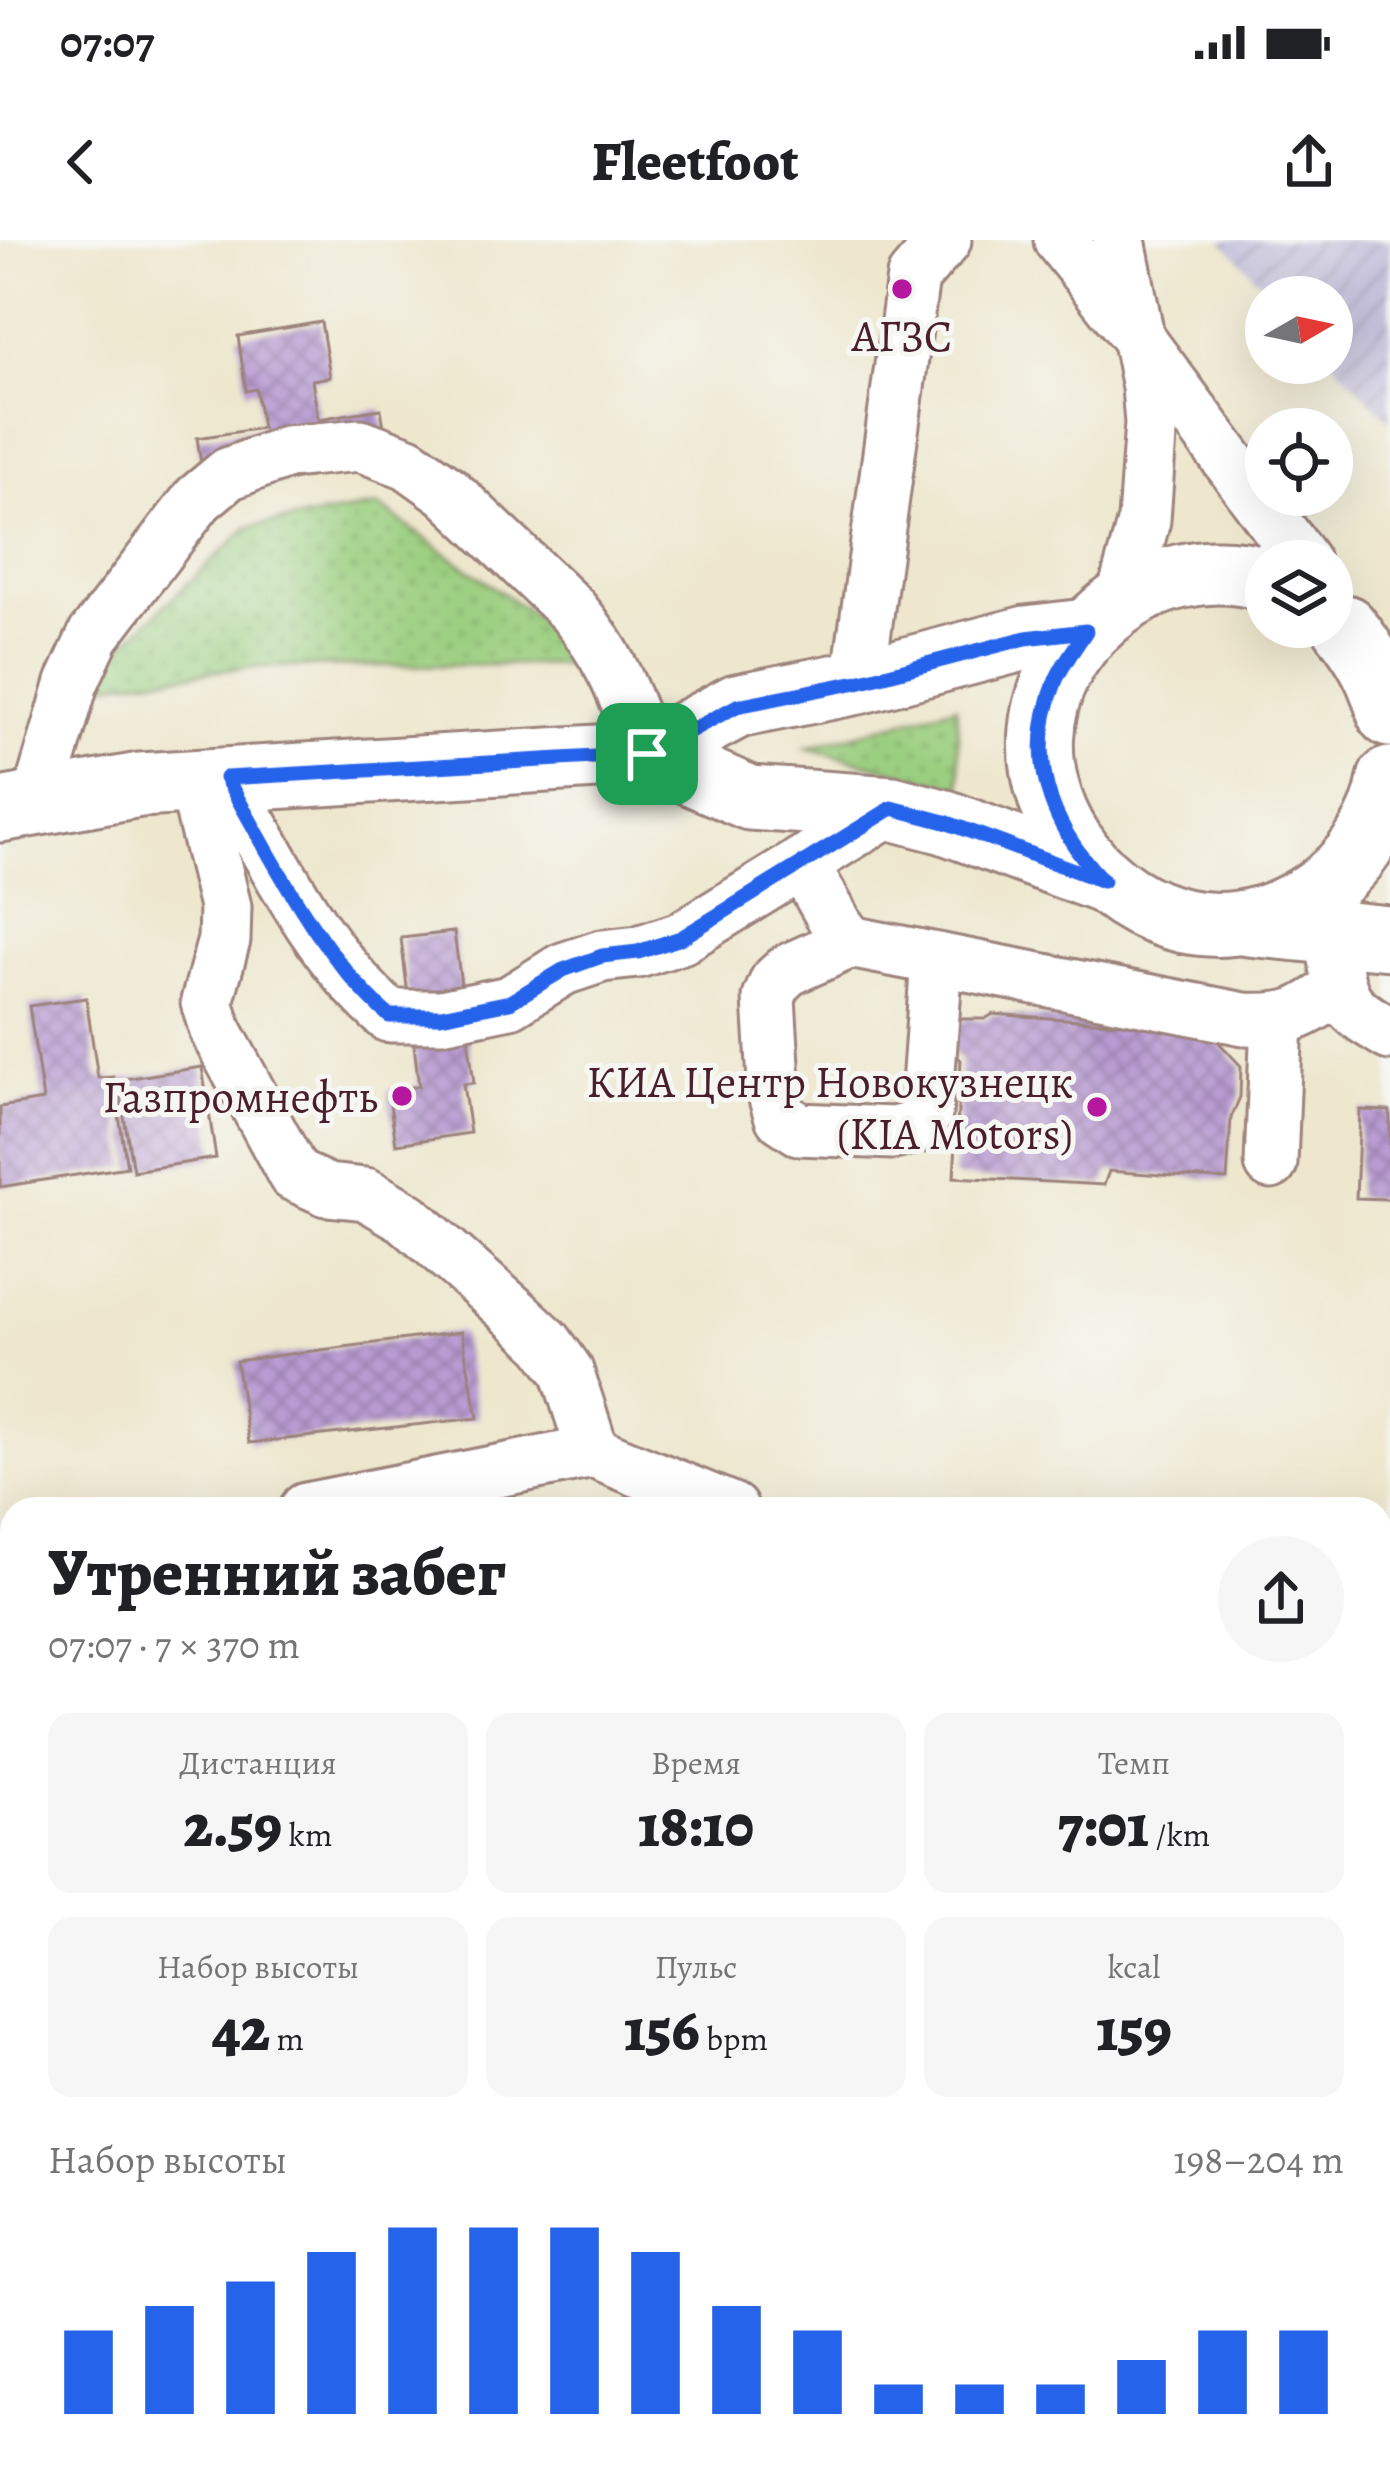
<!DOCTYPE html>
<html lang="ru">
<meta charset="utf-8">
<style>
body{margin:0;font-family:Alegreya,serif;background:#f6f6f6;color:#202124;height:100vh;display:flex;flex-direction:column;font-size:45px;white-space:nowrap}
*{box-sizing:border-box;margin:0}
p{font-size:39px;color:#757577}
.icon{flex:none;width:66px;height:66px;fill:none;stroke:currentColor;stroke-width:2;stroke-linecap:round;stroke-linejoin:round}
.map{position:relative;flex:1;overflow:hidden}
.panel{position:absolute;left:0px;top:1257px;width:1392px;height:972px;display:flex;flex-direction:column;background:#fff;border-radius:36px 36px 0 0;box-shadow:0 12px 48px #0002}
.panel>*{flex:none}
.needle{width:78px;rotate:81deg}
.controls{position:absolute;left:1245px;top:36px;display:grid;gap:24px}
.controls a{display:grid;place-items:center;width:108px;height:108px;border-radius:50%;background:#fff;box-shadow:0 12px 48px #0002;font-size:60px}
.pin{position:absolute;display:grid;place-items:center;width:102px;height:102px;color:#fff;margin:-51px;border-radius:24px;box-shadow:0 6px 18px #0006}
.round{display:grid;place-items:center;flex:none;width:126px;height:126px;border-radius:63px;background:#f6f6f6}
.headline{display:flex;align-items:center;justify-content:space-between;height:204px;padding:0 48px}
h1{font-size:66px;font-weight:800;line-height:90px}
.metrics{display:grid;grid-template-columns:repeat(3,1fr);gap:18px;height:204px;padding:12px 48px}
.metrics div{display:grid;align-content:center;border-radius:24px;background:#f6f6f6;text-align:center}
.metrics b{font-size:60px;font-weight:800}
.metrics small{font-size:33px;font-weight:400}
.metrics p{font-size:33px}
.chart{height:336px;padding:24px 48px}
.chart p{display:flex;justify-content:space-between}
.chart svg{width:100%;height:216px;margin-top:12px;stroke:#2563eb;stroke-width:6}
.status{display:flex;justify-content:space-between;align-items:center;height:84px;padding:0 60px;background:#fff;direction:ltr}
.status svg{height:33px;fill:currentColor}
header{display:flex;justify-content:space-between;align-items:center;height:156px;padding:0 48px;background:#fff;font-size:54px;font-weight:800}
.map>svg:first-child{display:block}
</style>
<div class="status"><b>07:07</b><svg viewBox="0 0 49 12"><path d="M0 12V9h3v3zM5 12V6h3v6zM10 12V3h3v9zM15 12V0h3v12zM26 1h20v11H26zM47 4h2v5h-2z"/></svg></div>
<header><svg class="icon" aria-label="back" viewBox="0 0 24 24"><path d="M15 5l-7 7 7 7"/></svg>Fleetfoot<svg class="icon" aria-label="share" viewBox="0 0 24 24"><path d="M12 15V3M7 8l5-5 5 5M5 13v7h14v-7"/></svg></header>
<div class="map">
<svg width="1390" height="2229" viewBox="0 0 1390 2229">
<defs>
<pattern id="industrial-furrows" width="10" height="10" patternUnits="userSpaceOnUse" patternTransform="scale(3)"><rect width="10" height="10" fill="#c4c0db"/><path d="M-1 1l2-2M0 10L10 0M9 11l2-2" fill="none" stroke="#aaa5bc"/></pattern>
<pattern id="grass-dots" width="8" height="8" patternUnits="userSpaceOnUse" patternTransform="scale(3)"><rect width="8" height="8" fill="#9bcf80"/><path d="M2 2h.1M6 6h.1" fill="none" stroke="#87b16f" stroke-width="1.8" stroke-linecap="round"/></pattern>
<pattern id="building-cross-hatch" width="8" height="8" patternUnits="userSpaceOnUse" patternTransform="scale(3)"><rect width="8" height="8" fill="#b99cd3"/><path d="M0 0l8 8M0 8l8-8" fill="none" stroke="#987fab"/></pattern>
</defs>
<rect width="100%" height="100%" fill="#f6f6f2"/>
<filter id="ink" filterUnits="userSpaceOnUse"><feTurbulence type="fractalNoise" baseFrequency=".00833" numOctaves="2"/><feDisplacementMap in="SourceGraphic" scale="24" xChannelSelector="R" yChannelSelector="G"/><feConvolveMatrix kernelMatrix="1 2 1 2 8 2 1 2 1" color-interpolation-filters="sRGB"/></filter>
<filter id="wash" filterUnits="userSpaceOnUse"><feTurbulence type="fractalNoise" baseFrequency=".004" numOctaves="4" result="noise"/><feDisplacementMap in="SourceGraphic" scale="48" xChannelSelector="R" yChannelSelector="G"/><feGaussianBlur stdDeviation="2.7" result="paint"/><feColorMatrix in="noise" values="0 0 0 0 0 0 0 0 0 0 0 0 0 0 0 0 0 1.4 0 .05"/><feComposite in="paint" operator="in"/></filter>
<g filter="url(#wash)">
<rect width="100%" height="100%" fill="#eee7ce"/>
<!-- industrial -->
<polygon fill="url(#industrial-furrows)" points="1221,0 1390,0 1390,181 1332,120 1332,57 1274,57"/>
<!-- grass -->
<g fill="url(#grass-dots)" stroke="#727756" stroke-width="3">
<polygon points="379,266 583,410 591,424 251,427 103,444 104,423 248,287"/>
<polygon points="956,466 961,548 807,508"/>
</g>
<g id="blocks">
<!-- building -->
<g fill="url(#building-cross-hatch)">
<polygon points="321,82 330,137 312,140 318,179 381,169 390,224 206,254 197,198 262,188 256,149 246,151 238,96"/>
<polygon points="454,692 474,843 463,844 470,893 396,904 388,851 419,846 401,698"/>
<polygon points="86,758 98,838 113,837 127,927 0,947 0,867 43,860 29,766"/>
<polygon points="993,774 1206,789 1241,826 1240,857 1231,878 1227,940 1109,931 1104,945 954,937 961,820 954,813 946,786 962,779 985,779"/>
<polygon points="202,827 216,918 133,931 118,840"/>
<polygon points="1360,870 1390,871 1390,959 1356,958"/>
<polygon points="461,1092 478,1178 249,1203 236,1121"/>
<polygon points="12,1399 12,1599 0,1601 0,1401"/>
<polygon points="12,1745 12,1902 0,1903 0,1747"/>
<polygon points="1390,2061 1390,2229 670,2229 668,2217 1380,2217 1380,2062"/>
</g>
</g>
</g>
<g filter="url(#ink)">
<use href="#blocks" fill-opacity="0" stroke="#9c837c" stroke-width="3"/>
<g fill="none" stroke-linecap="round" stroke-linejoin="round">
<defs>
<g id="minor">
<polyline points="1060,0 1135,94 1303,321"/>
<polyline points="1119,0 1148,147 1151,183 1144,280 1122,360"/>
<polyline points="858,442 913,37 945,0"/>
<path d="M 225,538 C 274,621 316,712 389,776 L 441,776 L 510,762 L 563,729 L 602,716 L 638,712 L 681,698 L 892,568"/>
<polyline points="194,540 225,667 224,700 207,762 216,791 294,935 327,950 366,954 407,978 517,1075 547,1103 567,1131 593,1212 732,1269"/>
<path d="M 37,563 L 72,443 L 94,395 L 198,259 L 228,234 L 287,212 L 360,205 L 408,223 L 447,251 L 572,370 C 612,417 625,457 647,514"/>
<polyline points="802,623 838,687 850,702"/>
<path d="M 937,719 L 926,874 L 914,888 L 893,893 L 799,889 L 781,877 L 775,858 L 769,758 L 776,741 L 788,730 L 850,702 L 1244,779 C 1291,781 1301,775 1339,748"/>
<path d="M 1335,719 C 1341,766 1350,770 1390,794"/>
<polyline points="1271,923 1277,781"/>
<polyline points="306,1269 593,1212"/>
<polyline points="0,1329 12,1327"/>
<polyline points="0,1674 12,1672"/>
<polyline points="116,2229 120,2217"/>
<polyline points="399,2229 443,2217"/>
</g>
<g id="major">
<path d="M 1266,339 C 1208,322 1149,337 1104,376 C 937,520 1137,776 1317,651 C 1354,626 1383,584 1390,539"/>
<path d="M 1345,387 C 1368,415 1381,441 1390,475"/>
<polyline points="647,514 750,558 892,568 945,582 1103,641"/>
<polyline points="0,570 140,545 647,514 737,466 858,442 1026,398 1086,391"/>
<polyline points="1248,684 1390,698"/>
</g>
</defs>
<!-- minor casing -->
<use href="#minor" stroke="#9c837c" stroke-width="57"/>
<!-- major casing -->
<use href="#major" stroke="#9c837c" stroke-width="69"/>
<!-- minor -->
<use href="#minor" stroke="#fff" stroke-width="51"/>
<!-- major -->
<use href="#major" stroke="#fff" stroke-width="63"/>
</g>
</g>
<g fill="none" stroke-linecap="round" stroke-linejoin="round" filter="url(#ink)">
<defs>
<path id="route" d="M 1086,391 C 1076,407 1063,423 1056,440 C 1025,517 1048,583 1103,641 L 945,582 L 892,568 L 681,698 L 638,712 L 602,716 L 563,730 L 510,762 L 441,776 L 389,776 C 316,711 274,621 226,538 L 647,514 L 737,466 L 858,442 L 1026,398 Z"/>
</defs>
<!-- route casing -->
<use href="#route" stroke="#fff" stroke-width="24"/>
<!-- route -->
<use href="#route" stroke="#2563eb" stroke-width="15"/>
</g>
<!-- markers -->
<g fill="#b5179e" stroke="#f6f6f2" stroke-width="4.5">
<circle cx="902" cy="49" r="12"/>
<circle cx="402" cy="856" r="12"/>
<circle cx="1097" cy="867" r="12"/>
</g>
<g text-anchor="middle" stroke-width="10" stroke-linejoin="round" paint-order="stroke">
<!-- poi labels -->
<g font-size="45" fill="#4a1f2b" stroke="#f6f6f2" text-anchor="end">
<text x="902" y="111" text-anchor="middle">АГЗС</text>
<text x="1073" y="857">КИА Центр Новокузнецк<tspan x="1073" dy="52">(KIA Motors)</tspan></text>
<text x="378" y="872">Газпромнефть</text>
</g>
</g>
</svg>
<div class="controls">
<a><svg class="needle" viewBox="-14 -14 28 28"><path d="M0-13l5 13h-10z" fill="#e53935"/><path d="M0 13l5-13h-10z" fill="#757577"/></svg></a>
<a><svg class="icon" aria-label="locate" viewBox="0 0 24 24"><circle cx="12" cy="12" r="6"/><path d="M12 2v4M12 18v4M2 12h4M18 12h4"/></svg></a>
<a><svg class="icon" aria-label="layers" viewBox="0 0 24 24"><path d="M12 4l9 5-9 5-9-5zM3 14l9 5 9-5"/></svg></a>
</div>
<div class="pin" style="left:647px;top:514px;background:#1e9e55"><svg class="icon" aria-label="arrive" viewBox="0 0 24 24"><path d="M6 21V4h12l-3 4 3 4H6"/></svg></div>
<section class="panel">
<div class="headline"><div><h1>Утренний забег</h1><p>07:07 · 7 × 370 m</p></div><a class="round"><svg class="icon" aria-label="share" viewBox="0 0 24 24"><path d="M12 15V3M7 8l5-5 5 5M5 13v7h14v-7"/></svg></a></div>
<div class="metrics">
<div><p>Дистанция</p><b>2.59<small> km</small></b></div>
<div><p>Время</p><b>18:10</b></div>
<div><p>Темп</p><b>7:01<small> /km</small></b></div>
</div>
<div class="metrics">
<div><p>Набор высоты</p><b>42<small> m</small></b></div>
<div><p>Пульс</p><b>156<small> bpm</small></b></div>
<div><p>kcal</p><b>159</b></div>
</div>
<div class="chart"><p><span>Набор высоты</span>198–204 m</p>
<svg viewBox="0 0 160 44" preserveAspectRatio="none"><path d="M5 44V27M15 44V22M25 44V17M35 44V11M45 44V6M55 44V6M65 44V6M75 44V11M85 44V22M95 44V27M105 44V38M115 44V38M125 44V38M135 44V33M145 44V27M155 44V27"/></svg>
</div>
</section>
</div>
